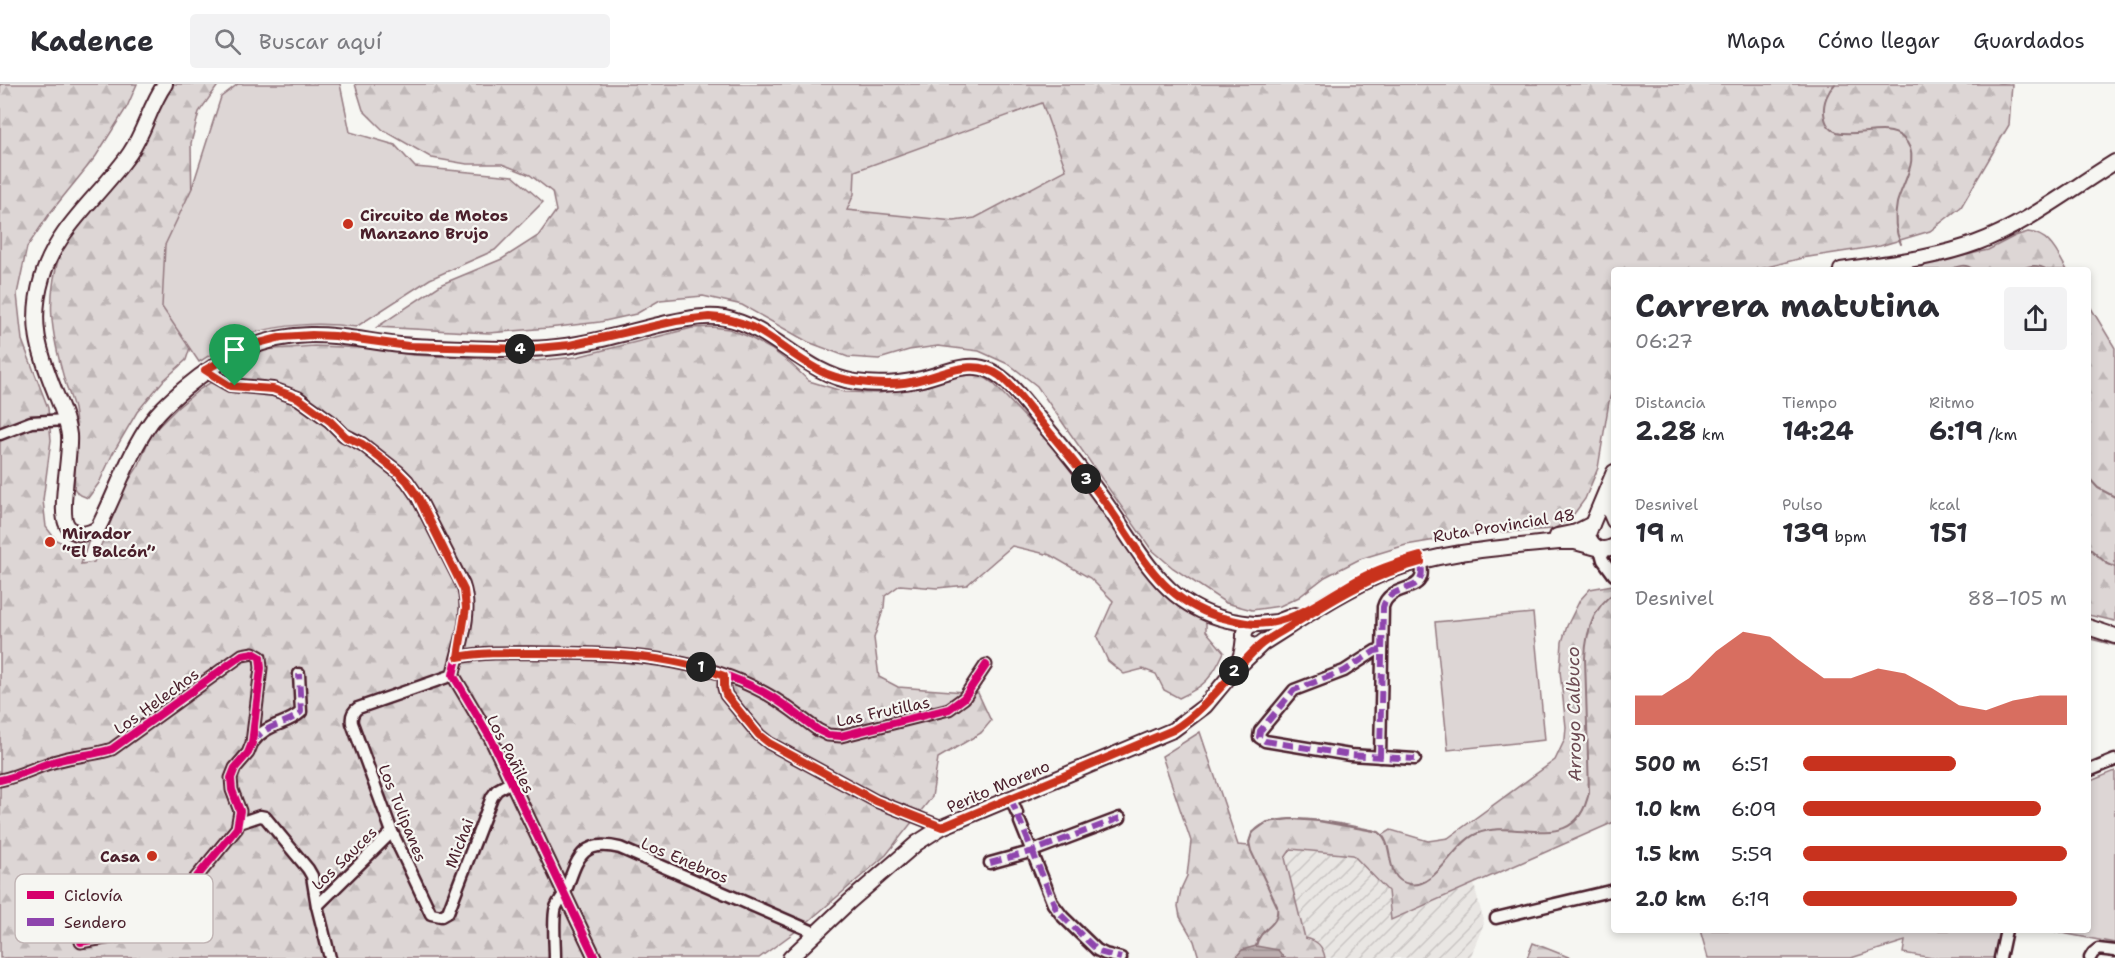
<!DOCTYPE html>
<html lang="es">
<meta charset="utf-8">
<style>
body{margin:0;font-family:"Shantell Sans",sans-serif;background:#f2f2f3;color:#2b2b33;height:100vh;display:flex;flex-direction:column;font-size:22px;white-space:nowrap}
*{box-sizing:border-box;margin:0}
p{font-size:20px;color:#7c7c81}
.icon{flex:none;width:33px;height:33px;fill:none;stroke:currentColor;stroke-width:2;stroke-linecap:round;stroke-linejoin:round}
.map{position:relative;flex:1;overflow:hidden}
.details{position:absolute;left:1611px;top:183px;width:480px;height:666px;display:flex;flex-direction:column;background:#fff;border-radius:6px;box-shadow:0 3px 9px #0003}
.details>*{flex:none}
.pin{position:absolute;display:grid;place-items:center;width:51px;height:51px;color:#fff;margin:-62px -26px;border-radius:50% 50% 50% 0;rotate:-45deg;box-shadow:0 0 6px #0007}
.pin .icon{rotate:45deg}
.km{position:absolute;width:30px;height:30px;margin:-15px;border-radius:50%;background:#222;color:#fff;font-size:16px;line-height:30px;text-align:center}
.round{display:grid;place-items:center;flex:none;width:63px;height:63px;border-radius:6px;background:#f2f2f3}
.head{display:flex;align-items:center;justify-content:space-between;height:102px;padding:0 24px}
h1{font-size:33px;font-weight:700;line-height:45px}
.stats{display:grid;grid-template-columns:repeat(3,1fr);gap:9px;height:102px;padding:6px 24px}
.stats div{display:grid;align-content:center}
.stats b{font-size:26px;font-weight:700}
.stats small{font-size:16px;font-weight:400}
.stats p{font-size:16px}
.chart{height:168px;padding:12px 24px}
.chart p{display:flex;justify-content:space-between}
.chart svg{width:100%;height:108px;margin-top:6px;fill:#c8321e;opacity:.7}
ul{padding:0 24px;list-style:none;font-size:20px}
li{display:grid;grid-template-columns:96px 72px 1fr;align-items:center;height:45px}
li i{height:15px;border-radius:8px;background:#c8321e}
header{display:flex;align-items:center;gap:36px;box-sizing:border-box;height:84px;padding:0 30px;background:#fff;border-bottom:2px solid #e1e1e2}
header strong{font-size:28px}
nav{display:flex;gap:33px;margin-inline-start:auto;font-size:21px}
.search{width:420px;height:54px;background:#f2f2f3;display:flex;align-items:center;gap:15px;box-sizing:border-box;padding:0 21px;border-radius:6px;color:#7c7c81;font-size:22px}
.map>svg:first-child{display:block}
</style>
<header>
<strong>Kadence</strong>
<div class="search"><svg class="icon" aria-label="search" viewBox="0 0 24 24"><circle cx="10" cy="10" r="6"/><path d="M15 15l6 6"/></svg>Buscar aquí</div>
<nav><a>Mapa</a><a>Cómo llegar</a><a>Guardados</a></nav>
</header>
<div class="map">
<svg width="2115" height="874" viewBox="0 0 2115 874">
<defs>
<pattern id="industrial-furrows" width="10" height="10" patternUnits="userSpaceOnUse" patternTransform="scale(1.5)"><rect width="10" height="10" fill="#e9e6e3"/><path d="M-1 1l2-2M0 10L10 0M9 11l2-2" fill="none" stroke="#c9c5c3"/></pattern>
<pattern id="forest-firs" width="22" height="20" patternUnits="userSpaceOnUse" patternTransform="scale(1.5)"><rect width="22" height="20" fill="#ddd6d5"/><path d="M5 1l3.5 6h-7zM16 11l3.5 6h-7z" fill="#bfb7b7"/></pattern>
<pattern id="water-rules" width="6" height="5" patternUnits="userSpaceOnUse" patternTransform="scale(1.5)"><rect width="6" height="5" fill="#bbadae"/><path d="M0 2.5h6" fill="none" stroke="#9a8c8e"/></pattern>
</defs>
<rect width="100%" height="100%" fill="#f6f6f2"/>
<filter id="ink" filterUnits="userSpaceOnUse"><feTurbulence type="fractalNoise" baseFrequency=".0167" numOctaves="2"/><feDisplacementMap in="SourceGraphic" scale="12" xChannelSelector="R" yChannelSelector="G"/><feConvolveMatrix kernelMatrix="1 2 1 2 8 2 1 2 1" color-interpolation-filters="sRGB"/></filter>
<g filter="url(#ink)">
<!-- built -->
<polygon fill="#e9e6e3" points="1042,19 1066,86 975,134 965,137 954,137 847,126 854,110 855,87"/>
<!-- industrial -->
<polygon fill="url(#industrial-furrows)" points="1291,764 1353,771 1388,808 1392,836 1474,800 1484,839 1470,874 1325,874 1324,867 1316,858 1305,854 1285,774"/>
<!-- forest -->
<g fill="url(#forest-firs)" stroke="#947a80" stroke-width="1.5" fill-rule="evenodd">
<path d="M 0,0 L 137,0 L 127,23 L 96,72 L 50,129 L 27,163 L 17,210 L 22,256 L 48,324 L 51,356 L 43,416 L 46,443 L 56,456 L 71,463 L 79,461 L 91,450 L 81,480 L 94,478 L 111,437 L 118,413 L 139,381 L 151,350 L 177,324 L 200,305 L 263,266 L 314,262 L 369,264 L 412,271 L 534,277 L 576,273 L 692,244 L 712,243 L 729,245 L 747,252 L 771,265 L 790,279 L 809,297 L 845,308 L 880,309 L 913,303 L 960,290 L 982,292 L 994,300 L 1107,421 L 1148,490 L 1206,529 L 1206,547 L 1224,568 C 1212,594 1205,602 1179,614 L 1164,606 L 1156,590 L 1143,585 L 1124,590 L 1108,577 L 1097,553 L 1113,517 L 1090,494 L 1050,471 L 1012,462 L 967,501 L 937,504 L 900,501 L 885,512 L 884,523 L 874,554 L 879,593 L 898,603 L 978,609 L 991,637 L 981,649 L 938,674 L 932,713 L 886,771 L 803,842 L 759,874 L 0,874 Z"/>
<path d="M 169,0 L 219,0 L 199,28 L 191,59 L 194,251 L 186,276 L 163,297 L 137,328 L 113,369 L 99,399 L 88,414 L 78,410 L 74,404 C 75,377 79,352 74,325 C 72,316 68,307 65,298 C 51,248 45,216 61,166 Z"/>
<path d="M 355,0 L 2012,0 L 2009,41 L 1961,123 L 1930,147 L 1880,162 L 1802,174 L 1756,186 L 1614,186 L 1614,299 L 1609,318 L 1598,384 L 1585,415 L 1571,434 L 1554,445 L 1471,450 L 1406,461 L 1360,475 L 1325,493 L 1299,513 L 1280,522 L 1252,526 L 1226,519 L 1173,484 L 1151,465 L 1037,302 L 1010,281 L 979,267 L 938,262 L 909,266 L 879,275 L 848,273 L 808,258 L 742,221 L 703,212 L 660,216 L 636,230 L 600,238 L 548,244 L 489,249 L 377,243 L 442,200 L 502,175 L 538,152 L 556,127 L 552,108 L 530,91 L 502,80 L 467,80 L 432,74 L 383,46 L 363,26 ZM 1042,19 L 1066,86 L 975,134 L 954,137 L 847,126 L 854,110 L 855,87 Z"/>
<path d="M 2028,148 C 2050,150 2057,169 2067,186 L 1900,186 L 1988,166 L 2015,152 Z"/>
<polygon points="2088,219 2115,264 2115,537 2088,531"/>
<path d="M 1612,501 L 1614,505 L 1614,738 L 1391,836 L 1388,807 L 1353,771 L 1291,765 L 1285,774 L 1305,854 C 1317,856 1323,862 1325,874 L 1199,874 L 1194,857 L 1180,833 L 1178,822 L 1181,805 L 1187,792 L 1191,757 L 1162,672 L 1200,648 L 1238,761 L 1249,762 C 1251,716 1345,741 1373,746 L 1383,751 L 1391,746 L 1428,757 L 1448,754 L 1555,676 L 1565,655 L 1566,643 L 1560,587 L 1562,558 L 1567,542 L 1580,516 L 1590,505 Z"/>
<polygon points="1533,859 1571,874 1527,874"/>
</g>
<!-- park -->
<g fill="#ddd6d5" stroke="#947a80" stroke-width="1.5">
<path d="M 238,0 L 340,0 L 350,48 L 395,61 L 415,83 L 513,92 L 543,118 L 495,166 L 430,195 L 356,243 C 321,238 282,240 249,250 C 233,254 214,269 199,278 L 162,223 L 165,161 L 192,104 L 221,13 Z"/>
<polygon points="1533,529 1545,656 1448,666 1435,538"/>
<polygon points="2115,687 2115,859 2046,846 2088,846 2088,698"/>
<polygon points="1700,846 2000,846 1994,874 1932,874 1903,869 1905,857 1851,874 1708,874"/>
</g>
<!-- water -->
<polygon fill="url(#water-rules)" stroke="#8e747a" stroke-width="1.5" points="1256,862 1278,866 1284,874 1235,874 1242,866"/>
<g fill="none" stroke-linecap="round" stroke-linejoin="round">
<!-- stream -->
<g stroke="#8e747a" stroke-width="2">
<path d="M 1835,0 C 1828,7 1823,18 1824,29 C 1828,70 1882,33 1903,54 C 1923,72 1902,99 1897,119 C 1894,134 1895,147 1901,160"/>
<path d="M 1949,186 C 1958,182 1966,179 1973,186"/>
<path d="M 2021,186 C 2030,180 2039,181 2048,186"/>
<polyline points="2088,393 2098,404 2115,413"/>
<polyline points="2088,463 2106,479 2115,483"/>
<polyline points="2088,554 2115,561"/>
<path d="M 1256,862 C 1261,841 1280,844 1277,822 L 1251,767 L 1249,758 L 1252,749 L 1267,738 L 1291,735 L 1318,737 L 1379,748 C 1396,761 1383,795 1409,800 C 1435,806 1453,760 1476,750 C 1516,732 1575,775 1589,708 L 1585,574 C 1586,549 1592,524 1614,509"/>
</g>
<defs>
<g id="minor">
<polyline points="0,350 31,338 66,336"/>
<polyline points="1600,465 1603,476 1614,491"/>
<polyline points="1381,566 1375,567 1344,587 1294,606 1260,647 1259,653 1265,657 1350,671 1415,675"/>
<path d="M 458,573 C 488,567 520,569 550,569 C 623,569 700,573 765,609 C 784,619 801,634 818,646 L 828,651 L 841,652 L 949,625 L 964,614 L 986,581"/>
<path d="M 453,591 L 358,624 C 352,628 351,633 352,639 L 392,748 L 431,830 L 441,832 L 448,828 L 492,713 L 497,706 L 511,698"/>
<polyline points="724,592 724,604 726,611 759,651 769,659 876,717 942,743"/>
<path d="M 253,658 C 268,638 286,642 301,628 L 299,590"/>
<path d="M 1380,673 L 1383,523 C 1389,501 1417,508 1421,493 C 1423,488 1421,482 1421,478"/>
<polyline points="2088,687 2115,676"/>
<path d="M 0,696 C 21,692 39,681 60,676 C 77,671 95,671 112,665 L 242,571 L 253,569 L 260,573 L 261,584 L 252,659 L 248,669 L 235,684 L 231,694 L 232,706 L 240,727 L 237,744 L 162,835 C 145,852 105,853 81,858"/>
<polyline points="1011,715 1017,729"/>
<polyline points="1020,738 1053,820 1063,833 1097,866 1105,870 1121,874"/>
<polyline points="239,739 260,732 265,733 308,785 312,792 317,822 330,874"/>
<polyline points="990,779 1030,768 1120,734"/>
<polyline points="317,822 392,748"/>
<polyline points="1496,834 1614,806"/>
<path d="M 555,874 C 555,859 553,842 555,827 C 556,819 563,814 566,806 C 577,777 580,754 620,764 L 816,849"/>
<polyline points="2000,874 2006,846"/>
<polyline points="2090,874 2093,869 2098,865 2115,867"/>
</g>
<path id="tertiary" d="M 205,287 L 230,301 L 273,305 L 298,314 L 330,337 L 344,351 L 362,360 L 398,388 L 407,397 L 418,413 L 463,501 C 473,530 459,563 453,591 L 491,655 L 595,874"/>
<g id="secondary">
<path d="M 165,0 C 150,21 145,47 130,69 C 102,110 56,144 42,194 C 29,238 39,268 55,308 C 61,322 67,336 69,351 C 71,372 58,428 67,441 C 74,453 88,451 98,444 C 116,410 128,370 151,338 C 160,325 173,314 185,304 C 222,273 262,252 310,251 C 341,250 370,258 400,261 C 421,263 442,263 463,264 C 491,265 519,266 547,264 C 586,261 624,249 663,240 C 682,236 705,230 725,234 C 775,244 803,289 855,298 C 875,301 897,300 917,296 C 941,292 966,275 991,287 C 1011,297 1025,319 1040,336 C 1063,364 1088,393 1109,424 C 1151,484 1171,533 1254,540"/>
<path d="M 1841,186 C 1886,179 1933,175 1976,159 C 2025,141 2071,105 2115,78"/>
<path d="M 1614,388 L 1588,450 C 1591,463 1602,469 1614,462"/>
<polyline points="1609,411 1608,423 1614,437"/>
<polyline points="1557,452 1576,448 1592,440"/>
<polyline points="1257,540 1277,538 1295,531"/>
<polyline points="2088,543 2115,552"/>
<path d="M 1244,551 C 1246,562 1256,565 1264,557"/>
<path d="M 1263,559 C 1303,534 1343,506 1387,488 C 1441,467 1502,464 1559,458 L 1575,458 L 1597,464"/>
<path d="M 1236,582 C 1239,577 1241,573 1242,567 C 1245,555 1241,540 1258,540"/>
<polyline points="790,874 849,818 917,759 942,743 1173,646 1205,622 1233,588 1261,561"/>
</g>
</defs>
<!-- minor casing -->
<use href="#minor" stroke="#4a1f2b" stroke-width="15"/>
<!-- tertiary casing -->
<use href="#tertiary" stroke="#4a1f2b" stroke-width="16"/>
<!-- secondary casing -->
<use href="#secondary" stroke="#4a1f2b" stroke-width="18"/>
<!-- minor -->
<use href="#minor" stroke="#f6f6f2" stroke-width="10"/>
<!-- tertiary -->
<use href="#tertiary" stroke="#f6f6f2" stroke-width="12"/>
<!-- secondary -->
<use href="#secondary" stroke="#f6f6f2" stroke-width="14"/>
<!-- quiet -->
<g stroke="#8e44ad" stroke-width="6" stroke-dasharray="12 6" stroke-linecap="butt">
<polyline points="1381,566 1375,567 1344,587 1294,606 1260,647 1259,653 1265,657 1350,671 1415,675"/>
<path d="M 253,658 C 268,638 286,642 301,628 L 299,590"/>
<path d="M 1380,673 L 1383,523 C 1389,501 1417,508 1421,493 C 1423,488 1421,482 1421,478"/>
<polyline points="1011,715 1057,827 1099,868 1121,874"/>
<polyline points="990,779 1030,768 1120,734"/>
</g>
<defs>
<g id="cycleway">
<path d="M 205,287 L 230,301 L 273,305 L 298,314 L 330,337 L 344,351 L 362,360 L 398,388 L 407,397 L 418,413 L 463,501 C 473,530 459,563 453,591 L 491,655 L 595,874"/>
<path d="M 458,573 C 488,567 520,569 550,569 C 623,569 700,573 765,609 C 784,619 801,634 818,646 L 828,651 L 841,652 L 949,625 L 964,614 L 986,581"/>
<path d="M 0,696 C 21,692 39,681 60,676 C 77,671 95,671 112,665 L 242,571 L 253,569 L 260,573 L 261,584 L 252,659 L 248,669 L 235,684 L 231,694 L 232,706 L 240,727 L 237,744 L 162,835 C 145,852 105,853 81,858"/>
</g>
</defs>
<!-- cycleway casing -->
<use href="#cycleway" stroke="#f6f6f2" stroke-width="11"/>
<!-- cycleway -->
<use href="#cycleway" stroke="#d6006c" stroke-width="8"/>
</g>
</g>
<g fill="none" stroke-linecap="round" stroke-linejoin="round" filter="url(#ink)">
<defs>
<path id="route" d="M 709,233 C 760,235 777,264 817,285 C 830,293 845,296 860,298 C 880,301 903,301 923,295 C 950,288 974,274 1000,292 C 1014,303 1025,319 1036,332 C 1060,361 1085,390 1107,421 C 1141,468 1158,514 1219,533 C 1231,536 1242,539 1254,540 C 1295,541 1326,512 1361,494 C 1379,484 1399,478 1420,472 L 1421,478 C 1375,490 1337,513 1297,538 C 1285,546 1269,553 1258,563 C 1229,591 1207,625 1173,646 L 942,743 L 876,717 L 769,659 L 759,651 L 726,611 L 724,603 L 724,592 C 667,569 597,569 537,569 C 511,569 484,568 458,573 L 466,524 L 464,506 L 418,413 L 407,397 L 398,388 L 362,360 L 346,353 L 330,337 L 298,314 L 273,305 L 230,302 L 205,286 L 251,261 L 282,253 L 312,251 L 335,252 L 408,262 L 527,265 L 570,261 L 676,237 Z"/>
</defs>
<!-- route casing -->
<use href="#route" stroke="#fff" stroke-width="12"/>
<!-- route -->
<use href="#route" stroke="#c8321e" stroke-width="8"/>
</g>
<!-- markers -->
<g fill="#c8321e" stroke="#f6f6f2" stroke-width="2">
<circle cx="348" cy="140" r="6"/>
<circle cx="50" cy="458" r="6"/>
<circle cx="152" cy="772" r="6"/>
</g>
<g text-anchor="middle" stroke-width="4.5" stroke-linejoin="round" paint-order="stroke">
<!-- poi labels -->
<g font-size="16" font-weight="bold" fill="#4a1f2b" stroke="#f6f6f2" text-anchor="start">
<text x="360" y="137">Circuito de Motos<tspan x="360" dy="18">Manzano Brujo</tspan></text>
<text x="62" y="455">Mirador<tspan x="62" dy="18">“El Balcón”</tspan></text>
<text x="140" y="778" text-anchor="end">Casa</text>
</g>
<!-- street labels -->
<g font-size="16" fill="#4a1f2b" stroke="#f6f6f2">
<text transform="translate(1504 441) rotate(-9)" y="6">Ruta Provincial 48</text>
<text transform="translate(156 617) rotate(-36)" y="6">Los Helechos</text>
<text transform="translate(883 627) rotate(-12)" y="6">Las Frutillas</text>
<text transform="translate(511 670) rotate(63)" y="6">Los Pañiles</text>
<text transform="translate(998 702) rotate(-23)" y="6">Perito Moreno</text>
<text transform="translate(403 729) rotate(68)" y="6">Los Tulipanes</text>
<text transform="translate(459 759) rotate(-69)" y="6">Michai</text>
<text transform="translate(344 774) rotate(-44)" y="6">Los Sauces</text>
<text transform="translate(685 776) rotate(23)" y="6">Los Enebros</text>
</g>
<!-- water labels -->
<g font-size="18" font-style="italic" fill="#6c4a52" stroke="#f6f6f2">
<text transform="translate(1574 630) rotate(-91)" y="6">Arroyo Calbuco</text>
</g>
</g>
<!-- legend -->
<rect x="15" y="790" width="198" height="69" rx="9" fill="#f6f6f2" stroke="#c2b6b6" stroke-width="1.5"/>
<rect x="27" y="807" width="27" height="8" fill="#d6006c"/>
<rect x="27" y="834" width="27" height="8" fill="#8e44ad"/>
<g font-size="16" fill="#4a1f2b">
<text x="64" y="817">Ciclovía</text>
<text x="64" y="844">Sendero</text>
</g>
</svg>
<div class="pin" style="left:235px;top:302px;background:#1e9e55"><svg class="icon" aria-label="arrive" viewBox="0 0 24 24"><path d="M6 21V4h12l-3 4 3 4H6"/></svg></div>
<b class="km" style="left:701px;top:583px">1</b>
<b class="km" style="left:1234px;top:587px">2</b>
<b class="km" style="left:1086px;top:395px">3</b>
<b class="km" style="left:520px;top:265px">4</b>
<section class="details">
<div class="head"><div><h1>Carrera matutina</h1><p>06:27</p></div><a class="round"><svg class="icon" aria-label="share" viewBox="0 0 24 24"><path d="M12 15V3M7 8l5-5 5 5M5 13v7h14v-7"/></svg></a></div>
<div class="stats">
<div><p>Distancia</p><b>2.28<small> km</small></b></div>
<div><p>Tiempo</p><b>14:24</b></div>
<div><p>Ritmo</p><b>6:19<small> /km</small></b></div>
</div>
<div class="stats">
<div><p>Desnivel</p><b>19<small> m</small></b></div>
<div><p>Pulso</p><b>139<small> bpm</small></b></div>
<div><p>kcal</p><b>151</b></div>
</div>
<div class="chart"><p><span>Desnivel</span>88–105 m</p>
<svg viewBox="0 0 160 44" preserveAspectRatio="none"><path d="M0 44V32L10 32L20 25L30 14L40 6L50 8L60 17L70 25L80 25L90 21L100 23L110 29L120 36L130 38L140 34L150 32L160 32V44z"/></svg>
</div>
<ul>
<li><b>500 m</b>6:51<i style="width:58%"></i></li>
<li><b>1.0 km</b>6:09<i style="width:90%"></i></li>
<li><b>1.5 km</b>5:59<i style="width:100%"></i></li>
<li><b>2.0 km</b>6:19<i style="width:81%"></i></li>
</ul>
</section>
</div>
